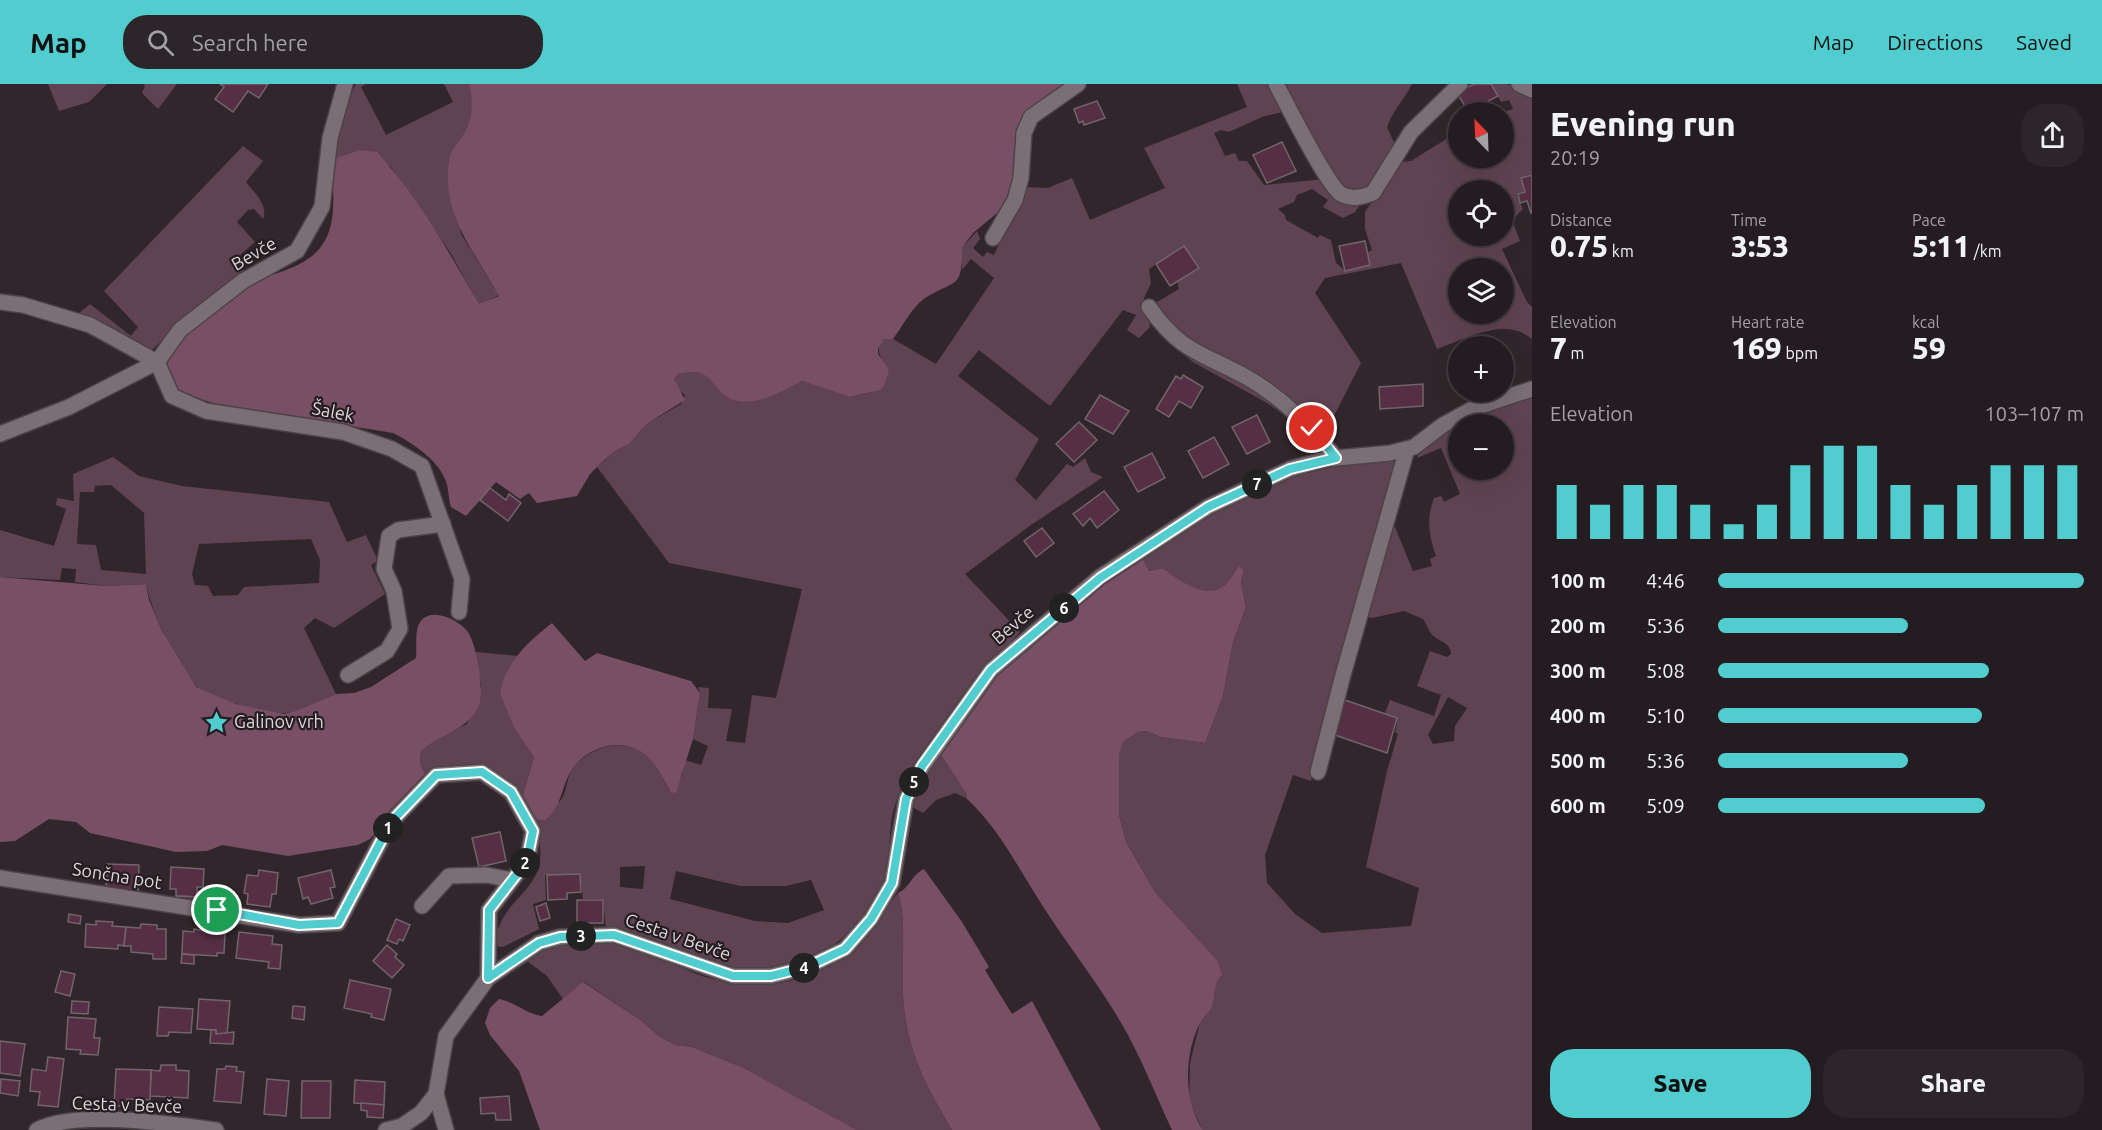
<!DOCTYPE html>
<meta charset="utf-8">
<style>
body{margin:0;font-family:Ubuntu,sans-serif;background:#2c2529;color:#f1f3f6;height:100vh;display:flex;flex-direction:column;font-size:22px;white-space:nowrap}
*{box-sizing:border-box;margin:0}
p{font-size:20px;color:#a3a1a5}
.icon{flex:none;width:33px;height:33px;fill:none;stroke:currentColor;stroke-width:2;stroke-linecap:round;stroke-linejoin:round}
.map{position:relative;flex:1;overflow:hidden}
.drawer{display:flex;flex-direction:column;background:#241c20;width:570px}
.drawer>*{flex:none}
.needle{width:39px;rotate:337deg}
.buttons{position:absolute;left:1448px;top:18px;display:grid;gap:12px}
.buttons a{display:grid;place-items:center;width:66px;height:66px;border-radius:50%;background:#241c20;box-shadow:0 6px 24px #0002,0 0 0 2px #413a3e;font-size:30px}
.pin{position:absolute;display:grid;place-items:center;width:51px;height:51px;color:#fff;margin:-26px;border:3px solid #fff;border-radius:50%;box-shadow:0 2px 6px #0007}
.km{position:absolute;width:30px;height:30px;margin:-15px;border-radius:50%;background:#222;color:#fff;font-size:16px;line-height:30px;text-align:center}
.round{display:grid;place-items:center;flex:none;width:63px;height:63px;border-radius:24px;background:#2c2529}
.headline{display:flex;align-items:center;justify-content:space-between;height:102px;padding:0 18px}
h1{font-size:33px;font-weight:800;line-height:45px}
.figures{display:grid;grid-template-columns:repeat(3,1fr);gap:9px;height:102px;padding:6px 18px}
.figures div{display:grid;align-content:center}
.figures b{font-size:30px;font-weight:800}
.figures small{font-size:16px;font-weight:400}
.figures p{font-size:16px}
.chart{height:168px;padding:12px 18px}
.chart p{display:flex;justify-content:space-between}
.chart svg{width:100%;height:108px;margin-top:6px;stroke:#52cdcf;stroke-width:6}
.primary-button{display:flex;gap:12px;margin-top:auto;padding:12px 18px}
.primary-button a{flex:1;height:69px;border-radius:24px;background:#52cdcf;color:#111;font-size:24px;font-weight:800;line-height:69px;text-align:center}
.primary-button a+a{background:#2c2529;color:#f1f3f6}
ul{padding:0 18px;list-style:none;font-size:20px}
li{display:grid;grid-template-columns:96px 72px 1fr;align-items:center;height:45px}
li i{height:15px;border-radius:8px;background:#52cdcf}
header{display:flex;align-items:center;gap:36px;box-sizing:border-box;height:84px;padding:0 30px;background:#52cdcf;color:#111}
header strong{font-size:28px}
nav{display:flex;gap:33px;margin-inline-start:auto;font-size:21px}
.search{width:420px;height:54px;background:#2c2529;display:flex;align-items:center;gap:15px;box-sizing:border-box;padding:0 21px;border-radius:24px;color:#a3a1a5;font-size:22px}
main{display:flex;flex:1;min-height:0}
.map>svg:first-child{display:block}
</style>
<header>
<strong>Map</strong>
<div class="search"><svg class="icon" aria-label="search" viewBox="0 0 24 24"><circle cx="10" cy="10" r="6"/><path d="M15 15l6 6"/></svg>Search here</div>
<nav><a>Map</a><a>Directions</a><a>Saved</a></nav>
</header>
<main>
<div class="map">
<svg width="1532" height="1046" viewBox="0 0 1532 1046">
<rect width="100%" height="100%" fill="#30262b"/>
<!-- green -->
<g fill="#604352" fill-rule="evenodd">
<polygon points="48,0 107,0 89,18 59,27"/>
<polygon points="143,0 177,0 158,25 142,9 145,2"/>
<path d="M 356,0 L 366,0 L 361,3 L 386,51 L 453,18 L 444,0 L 469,0 C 473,15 473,34 465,49 C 459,60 449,66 450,79 L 461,150 L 499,211 L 479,221 L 450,168 L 390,82 L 359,66 L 333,75 L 348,14 Z"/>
<path d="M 1237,0 L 1271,0 L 1286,27 L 1262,33 L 1229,48 L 1221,46 L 1214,49 L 1225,72 L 1235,69 L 1239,77 L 1247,77 L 1264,101 L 1324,95 L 1362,118 L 1355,128 L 1343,134 L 1323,123 L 1328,116 L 1312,105 L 1297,111 L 1294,118 L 1278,125 L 1285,131 L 1286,136 L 1318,154 L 1320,151 L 1331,156 L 1336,179 L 1343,185 L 1368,180 L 1366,169 L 1372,166 L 1365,145 L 1365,128 L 1400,75 L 1402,78 L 1411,77 L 1451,52 L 1458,37 L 1458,74 L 1503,74 L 1503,28 L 1462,28 L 1464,23 L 1468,27 L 1488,17 L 1491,23 L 1499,21 L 1504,28 L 1513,25 L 1509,16 L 1501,18 L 1491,0 L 1506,0 L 1532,8 L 1532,90 L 1521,94 L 1524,107 L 1517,111 L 1523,125 L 1512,136 L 1520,157 L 1502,165 L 1527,218 L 1532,223 L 1532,255 C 1505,232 1466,255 1437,265 L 1401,179 L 1325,194 L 1315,209 L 1361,279 L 1321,357 L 1267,319 L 1193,278 L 1178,266 L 1164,249 L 1152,221 L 1179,205 L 1177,197 L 1197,181 L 1184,162 L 1149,185 L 1151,199 L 1144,214 L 1150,243 L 1139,254 L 1127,246 L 1136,231 L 1123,226 L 1050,322 L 979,266 L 958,292 L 1039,355 L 1015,396 L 1036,416 L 1067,380 L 1073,383 L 1085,374 L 1091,388 L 1103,393 L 1031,441 L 965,490 L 1020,548 L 988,582 L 902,703 C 899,710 896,717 894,724 C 887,749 893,776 882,800 C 855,858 802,894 736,885 C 720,882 696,873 679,868 C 654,860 634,847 606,846 L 603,815 L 583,815 L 580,791 L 545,791 L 546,816 L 533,820 L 539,845 L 503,863 L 494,862 C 501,803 561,811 533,735 C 541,730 554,724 560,717 C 568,708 566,692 574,683 C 591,662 625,652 648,672 C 657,681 664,697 670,707 L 682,692 L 685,676 L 701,681 L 708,662 L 693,655 L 700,609 L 698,603 L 709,604 L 708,624 L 732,625 L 726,657 L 745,659 L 752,611 L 776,614 L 802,505 L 669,479 L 597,383 L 615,367 L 628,361 L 648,339 L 681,320 L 685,311 L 677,305 L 674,295 L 678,290 C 694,286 703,287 715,298 L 795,300 L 802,297 L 850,313 L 872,308 L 888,286 C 882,275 873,267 884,255 L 893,255 L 936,280 L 994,194 L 971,175 L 962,186 L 962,164 L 977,147 L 980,155 L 973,164 L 983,173 L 987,168 L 994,171 L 1025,103 L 1048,104 L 1072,94 L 1090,136 L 1165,104 L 1144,64 L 1247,23 ZM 1458,106 L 1503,106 L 1503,152 L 1458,152 ZM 1458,184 L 1503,184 L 1503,230 L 1458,230 ZM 645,782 L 643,805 L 620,803 L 620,783 ZM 676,787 L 740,802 L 786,802 L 811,796 L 824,826 L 788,839 L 755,837 L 670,815 Z"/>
<path d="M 1280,0 L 1412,0 C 1404,16 1393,26 1387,43 L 1396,63 L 1377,99 L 1352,111 L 1330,90 L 1324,73 Z"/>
<path d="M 243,62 L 263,77 L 246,98 C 254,108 269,122 263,135 L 254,125 L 248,126 L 237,138 L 255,158 L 238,173 L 244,188 L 213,209 L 153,265 L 149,266 L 78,230 L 90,220 L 131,252 L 138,243 L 104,207 Z"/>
<path d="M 1532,309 L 1532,1046 L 1203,1046 L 1189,1019 L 1190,979 L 1200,938 L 1210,927 L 1217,876 L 1155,808 L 1126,758 L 1119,731 L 1119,669 L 1123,658 L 1138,648 L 1146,647 L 1161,653 L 1205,659 L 1223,612 L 1233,558 L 1246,523 L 1241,499 L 1244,486 L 1237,483 C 1234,488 1231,495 1227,499 C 1209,519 1178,497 1163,484 L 1149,487 L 1142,473 L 1226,422 L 1307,385 L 1392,374 L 1395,380 L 1393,395 L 1311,697 L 1293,691 L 1265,771 L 1267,799 L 1295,830 L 1322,849 L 1411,842 L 1419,804 L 1366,783 L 1387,687 L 1398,650 L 1395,648 L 1397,638 L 1383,634 L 1390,616 L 1434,632 L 1441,611 L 1417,602 L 1430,567 L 1447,573 L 1451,570 C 1451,557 1435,557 1430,548 C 1427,543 1426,539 1423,535 L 1404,527 L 1372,534 L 1366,532 L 1389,445 L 1395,443 L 1413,487 L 1432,482 L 1430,475 L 1436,472 C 1429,452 1426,434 1434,414 L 1441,412 L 1444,418 L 1460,410 L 1441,364 L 1417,374 C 1428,341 1502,321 1532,309 ZM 1458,340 L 1503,340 L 1503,386 L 1458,386 ZM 1448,613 L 1467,624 L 1455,642 L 1454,657 L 1433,660 L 1428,651 Z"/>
<path d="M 113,373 L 139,392 L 182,402 L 329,418 L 347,458 L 366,451 L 378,477 L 371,481 L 385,510 L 334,544 L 315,534 L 304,544 L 336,610 C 321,616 302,628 285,629 C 267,631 211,614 197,603 C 177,587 151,525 146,500 L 107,502 L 75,498 L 76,485 L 62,484 L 60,496 L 0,493 L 0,446 L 54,462 L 66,425 L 56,421 L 57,414 L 74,417 L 73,390 ZM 111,401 L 144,429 L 146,490 L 101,486 L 96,461 L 77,460 L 80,408 L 94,408 L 95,402 ZM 311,455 L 320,476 L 319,499 L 244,503 L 238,511 L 213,512 L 208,502 L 195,501 L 192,490 L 199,460 Z"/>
<path d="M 475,568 L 518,572 L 508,585 L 500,610 L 534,673 L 521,718 C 480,694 477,691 430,700 L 420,679 L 421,667 L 432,656 L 467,640 L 481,602 Z"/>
<polygon points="940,669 967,711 966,714 955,709 936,716 923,729 909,721 918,701"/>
<path d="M 898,809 C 907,834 901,880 903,909 C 905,964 925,1000 952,1046 L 857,1046 L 744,984 L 692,963 L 676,961 L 660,953 L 642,937 L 584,898 L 563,915 L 547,892 L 523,874 C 559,854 607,849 646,866 C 664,874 681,884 699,891 C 713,896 730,898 744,898 C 759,899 775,900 790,897 C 831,888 874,841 898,809 Z"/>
</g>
<!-- forest -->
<g fill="#794f65">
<path d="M 469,0 L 1073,0 L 1029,27 L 1008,120 L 973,149 L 962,164 C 963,206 954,196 925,214 C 913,222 902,243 893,255 L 884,255 L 878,265 L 878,270 L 889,286 L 884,302 L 880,306 L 850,313 L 802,297 C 783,307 747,328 726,312 C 706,296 710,283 678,290 L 674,295 L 685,316 L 648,339 L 628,361 L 615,367 L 603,377 L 590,390 L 577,412 L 537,419 L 529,409 L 520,415 L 496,398 L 466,432 L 451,423 C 448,414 449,403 445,395 C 437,375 411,358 393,349 L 216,320 L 176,307 C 170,295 163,283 168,268 C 172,257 231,208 243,202 C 269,189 301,187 320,164 C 340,139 331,104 333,75 L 359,66 L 377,68 C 419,114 448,167 479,220 L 499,212 C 474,166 439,129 450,72 C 451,66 459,58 462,53 C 473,38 473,17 469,0 Z"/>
<path d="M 1142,473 L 1149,487 L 1163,484 C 1178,496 1209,519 1227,499 C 1231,495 1234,488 1238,482 L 1244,486 L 1241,499 L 1246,523 L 1233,558 L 1223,612 L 1205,659 L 1161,653 L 1146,647 L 1138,648 L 1123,658 L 1119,670 L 1119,731 L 1126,758 L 1155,808 L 1217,876 L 1222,890 C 1210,905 1217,916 1209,928 C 1206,932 1202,935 1200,939 C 1184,970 1183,1018 1203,1046 L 1172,1046 C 1157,1014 1144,981 1128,951 C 1103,905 1070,865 1042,821 C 1018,784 999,744 966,714 L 967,711 L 940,669 L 992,592 L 1097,504 Z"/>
<path d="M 0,493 L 107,502 L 146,500 L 149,516 L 163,549 L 196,603 L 236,620 L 284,630 L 299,626 L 336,610 L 354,609 L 371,603 L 416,574 C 417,565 415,550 418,542 C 427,520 458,535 468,548 C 477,561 485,610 478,624 C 466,647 439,650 421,667 L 420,679 L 430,700 L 403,716 L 370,755 L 358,761 L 288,772 L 222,761 L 207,767 L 176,768 L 90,749 L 76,738 L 49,735 L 15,757 L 0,758 Z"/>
<path d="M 552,539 L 585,577 L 597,569 L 691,597 L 700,609 L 693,655 L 676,709 L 671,708 C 664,697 657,681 647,672 C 625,652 590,661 573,684 C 561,701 563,722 545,736 L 533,735 L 521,718 L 534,673 L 514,643 L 500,610 C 504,579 529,557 552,539 Z"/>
<path d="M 924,785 L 962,838 L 989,883 L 985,886 L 1012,930 L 1032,917 L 1101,1046 L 952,1046 C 925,1000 905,964 903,909 C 901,880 907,834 898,809 C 910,804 912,790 924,785 Z"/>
<path d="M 583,898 L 642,937 L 660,953 L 676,961 L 692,963 L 744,984 L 857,1046 L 540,1046 L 519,987 L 490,951 L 485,939 L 490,924 L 499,915 C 517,919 528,931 542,932 Z"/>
</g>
<!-- building -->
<g fill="#562f45" stroke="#71656b" stroke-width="1.5">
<polygon points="220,0 268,0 259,14 248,7 233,28 215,15 224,3"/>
<polygon points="1474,0 1491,0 1498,12 1468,28 1457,8"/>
<polygon points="1097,17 1105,34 1084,41 1083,37 1079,39 1074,25"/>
<polygon points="1282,58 1296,87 1267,99 1253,71"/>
<polygon points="1532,91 1532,128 1531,129 1527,117 1520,119 1518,110 1525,108 1521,94"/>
<polygon points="1365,157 1370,181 1345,187 1339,162"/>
<polygon points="1184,162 1199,184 1170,202 1156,180"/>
<polygon points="1183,291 1203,303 1191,324 1179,317 1169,333 1156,325 1176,292 1181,295"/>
<polygon points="1423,300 1423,322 1380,325 1379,303"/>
<polygon points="1100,311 1129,327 1113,350 1085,335"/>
<polygon points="1257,331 1270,358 1247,370 1232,343"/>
<polygon points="1079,338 1097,356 1074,378 1056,360"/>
<polygon points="1214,353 1229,380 1203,394 1188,367"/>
<polygon points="1152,369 1165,394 1138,408 1124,383"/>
<polygon points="490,404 506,416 509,410 521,419 508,437 480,416"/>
<polygon points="1104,407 1119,426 1097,444 1090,434 1083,442 1073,430"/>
<polygon points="1042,444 1054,459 1036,473 1024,457"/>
<polygon points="1345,616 1397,634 1387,669 1332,650"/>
<polygon points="500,748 506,777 479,783 472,754"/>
<polygon points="107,780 139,781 138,809 106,808"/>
<polygon points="171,783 204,785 203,803 197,803 197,813 176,812 176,805 170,805"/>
<polygon points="259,786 278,789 276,810 272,810 270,823 247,820 248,810 244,809 247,791 258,792"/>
<polygon points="331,786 335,803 330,804 333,814 311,820 308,813 303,815 298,794"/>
<polygon points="580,790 581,808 567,809 567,815 548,816 547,791"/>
<polygon points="176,812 200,813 199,817 204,817 204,823 176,822"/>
<rect x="577" y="816" width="26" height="23"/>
<polygon points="546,819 550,834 540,837 536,823"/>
<polygon points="69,830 81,832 80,840 68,838"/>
<polygon points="396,835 410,841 403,857 399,855 397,860 387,856"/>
<polygon points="96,837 113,838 112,842 126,843 124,862 118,861 118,865 85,863 86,840 96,841"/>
<polygon points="141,840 157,841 157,845 166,845 166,875 153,875 153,870 131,868 131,862 124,862 126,843 140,844"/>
<polygon points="194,845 225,850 224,869 217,869 217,872 182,870 183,847 194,848"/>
<polygon points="239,848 273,852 272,860 282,861 280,885 268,884 269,878 236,874"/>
<polygon points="387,861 397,870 395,873 404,881 392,894 373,877"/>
<polygon points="182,870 194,871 194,880 181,879"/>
<polygon points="61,887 75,890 70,912 55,908"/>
<polygon points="350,896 391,905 384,936 371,933 372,930 344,924"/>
<polygon points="199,915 230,917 227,950 216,950 216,946 197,945"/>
<polygon points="72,917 89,918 88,930 71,929"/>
<polygon points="293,922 305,923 304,936 292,934"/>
<polygon points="159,923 193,925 191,949 169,948 168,952 157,952"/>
<polygon points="68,933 96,935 94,954 100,954 98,971 80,970 81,966 66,965"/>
<polygon points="211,946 216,946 216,950 234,948 233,960 210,959"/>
<polygon points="0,957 25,960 20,992 0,989"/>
<polygon points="48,973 64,975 58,1023 38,1021 40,1008 30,1007 32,985 46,987"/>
<polygon points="161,981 176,981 176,986 189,987 188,1014 150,1012 151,986 160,987"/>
<polygon points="226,982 237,983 236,987 244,988 241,1019 214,1017 217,985 225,985"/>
<polygon points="116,985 151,986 150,1016 127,1015 127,1022 114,1022"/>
<polygon points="1,995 20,997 18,1012 0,1009"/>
<polygon points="267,995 289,997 286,1032 264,1030"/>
<polygon points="355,996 385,998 384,1021 354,1019"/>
<polygon points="302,997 331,997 330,1034 301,1034"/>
<polygon points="509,1012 511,1036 496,1036 495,1029 481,1030 480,1014"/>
<polygon points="361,1019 384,1021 383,1034 367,1033 367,1027 361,1026"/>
</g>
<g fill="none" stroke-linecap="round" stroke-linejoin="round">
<defs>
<g id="street">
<path d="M 1276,0 C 1287,20 1327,101 1341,110 C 1352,116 1362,113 1373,109 L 1411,48 L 1460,0"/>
<polyline points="1519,0 1532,6"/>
<polyline points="993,154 1015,116 1021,94 1024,49 1031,33 1078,0"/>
<polyline points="0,218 23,221 90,241 112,253 157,278 172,312 206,327 343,348 392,365 422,382 462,495 459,528"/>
<path d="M 1149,223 C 1181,269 1203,269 1248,294 C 1284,315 1310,342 1336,374"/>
<polyline points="0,350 69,323 157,278 180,246 243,197 297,167 322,123 330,54 345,0"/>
<polyline points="348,591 387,567 400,545 394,507 384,485 389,452 398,446 443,440"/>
<polyline points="1318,688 1343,591 1407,365"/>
<polyline points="0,794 299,841 338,839 391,738 436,691 482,688 511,708 533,747 527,777 489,826 488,894"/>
<polyline points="422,822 449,792 486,791 512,796"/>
<polyline points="436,1010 446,1046"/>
<path d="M 37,1046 C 76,1025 171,1040 216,1046"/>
<polyline points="386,1046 402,1042 421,1029 436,1010 446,952 488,894 539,859 560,853 614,851 733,892 771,892 807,883 845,865 871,835 892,799 906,715 922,683 991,586 1100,493 1208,423 1290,385 1326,375 1390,369 1414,363 1443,341 1474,324 1532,305"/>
</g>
</defs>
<!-- street casing -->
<use href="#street" stroke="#4b4347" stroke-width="18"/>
<!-- street -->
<use href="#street" stroke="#7b6f75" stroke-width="15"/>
</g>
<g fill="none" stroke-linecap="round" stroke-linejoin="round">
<defs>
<polyline id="route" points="217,826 299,841 338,839 391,738 436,691 482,688 511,708 533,747 527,777 489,826 488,894 539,859 560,853 614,851 733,892 771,892 807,883 845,865 871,835 892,799 906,715 922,682 991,586 1100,494 1208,423 1290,385 1336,374 1312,344"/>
</defs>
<!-- route casing -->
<use href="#route" stroke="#fff" stroke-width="12"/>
<!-- route -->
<use href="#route" stroke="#52cdcf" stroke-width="8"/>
</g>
<!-- icons -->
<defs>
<symbol id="sight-bare" viewBox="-9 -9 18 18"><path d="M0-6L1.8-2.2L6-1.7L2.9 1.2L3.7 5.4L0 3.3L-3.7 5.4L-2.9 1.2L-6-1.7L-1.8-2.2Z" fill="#52cdcf" stroke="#261d22" stroke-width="2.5" paint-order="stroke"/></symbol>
</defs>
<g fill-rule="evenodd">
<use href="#sight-bare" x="200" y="622" width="33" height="33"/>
</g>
<g text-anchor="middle" stroke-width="4.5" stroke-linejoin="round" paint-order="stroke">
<!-- street labels -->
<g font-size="18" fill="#ddd7da" stroke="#261d22">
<text transform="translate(254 170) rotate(-30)" y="6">Bevče</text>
<text transform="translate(333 328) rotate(11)" y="6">Šalek</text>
<text transform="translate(1013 541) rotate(-40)" y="6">Bevče</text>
<text transform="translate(117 792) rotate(9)" y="6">Sončna pot</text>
<text transform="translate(678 853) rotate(19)" y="6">Cesta v Bevče</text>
<text transform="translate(127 1021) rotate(2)" y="6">Cesta v Bevče</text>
</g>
<!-- poi labels -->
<g font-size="18" fill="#ddd7da" stroke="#261d22" text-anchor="start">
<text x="234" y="644">Galinov vrh</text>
</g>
</g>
</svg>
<div class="buttons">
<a><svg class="needle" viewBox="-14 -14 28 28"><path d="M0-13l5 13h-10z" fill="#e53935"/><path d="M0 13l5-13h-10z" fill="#a3a1a5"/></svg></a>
<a><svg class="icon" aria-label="locate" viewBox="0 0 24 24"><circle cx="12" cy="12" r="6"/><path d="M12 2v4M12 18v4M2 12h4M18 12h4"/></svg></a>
<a><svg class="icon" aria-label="layers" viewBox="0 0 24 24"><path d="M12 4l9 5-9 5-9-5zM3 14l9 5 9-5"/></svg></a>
<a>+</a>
<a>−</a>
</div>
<div class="pin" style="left:217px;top:826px;background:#1e9e55"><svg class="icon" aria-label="arrive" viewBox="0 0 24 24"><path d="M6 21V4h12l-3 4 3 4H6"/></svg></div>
<div class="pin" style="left:1312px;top:344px;background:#d93025"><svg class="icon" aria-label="check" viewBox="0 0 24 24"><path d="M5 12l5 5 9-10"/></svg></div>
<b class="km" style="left:388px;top:744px">1</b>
<b class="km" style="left:525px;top:779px">2</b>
<b class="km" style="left:581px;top:852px">3</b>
<b class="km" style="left:804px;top:884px">4</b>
<b class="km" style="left:914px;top:698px">5</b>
<b class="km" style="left:1064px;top:524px">6</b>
<b class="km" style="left:1257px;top:400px">7</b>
</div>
<section class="drawer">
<div class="headline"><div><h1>Evening run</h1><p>20:19</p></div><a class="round"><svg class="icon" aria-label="share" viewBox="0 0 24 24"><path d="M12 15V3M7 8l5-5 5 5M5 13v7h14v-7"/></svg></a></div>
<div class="figures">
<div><p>Distance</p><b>0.75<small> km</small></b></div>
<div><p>Time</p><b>3:53</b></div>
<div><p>Pace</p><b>5:11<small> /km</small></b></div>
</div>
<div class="figures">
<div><p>Elevation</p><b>7<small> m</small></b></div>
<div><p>Heart rate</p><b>169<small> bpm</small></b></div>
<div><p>kcal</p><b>59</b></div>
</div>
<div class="chart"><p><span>Elevation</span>103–107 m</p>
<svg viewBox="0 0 160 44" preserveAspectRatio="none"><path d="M5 44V22M15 44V30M25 44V22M35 44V22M45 44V30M55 44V38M65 44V30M75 44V14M85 44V6M95 44V6M105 44V22M115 44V30M125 44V22M135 44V14M145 44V14M155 44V14"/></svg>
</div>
<ul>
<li><b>100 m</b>4:46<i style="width:100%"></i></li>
<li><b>200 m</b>5:36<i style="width:52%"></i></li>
<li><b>300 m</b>5:08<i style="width:74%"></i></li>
<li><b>400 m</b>5:10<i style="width:72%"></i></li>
<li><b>500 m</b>5:36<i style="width:52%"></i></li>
<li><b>600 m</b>5:09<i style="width:73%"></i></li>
</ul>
<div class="primary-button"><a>Save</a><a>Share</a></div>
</section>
</main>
